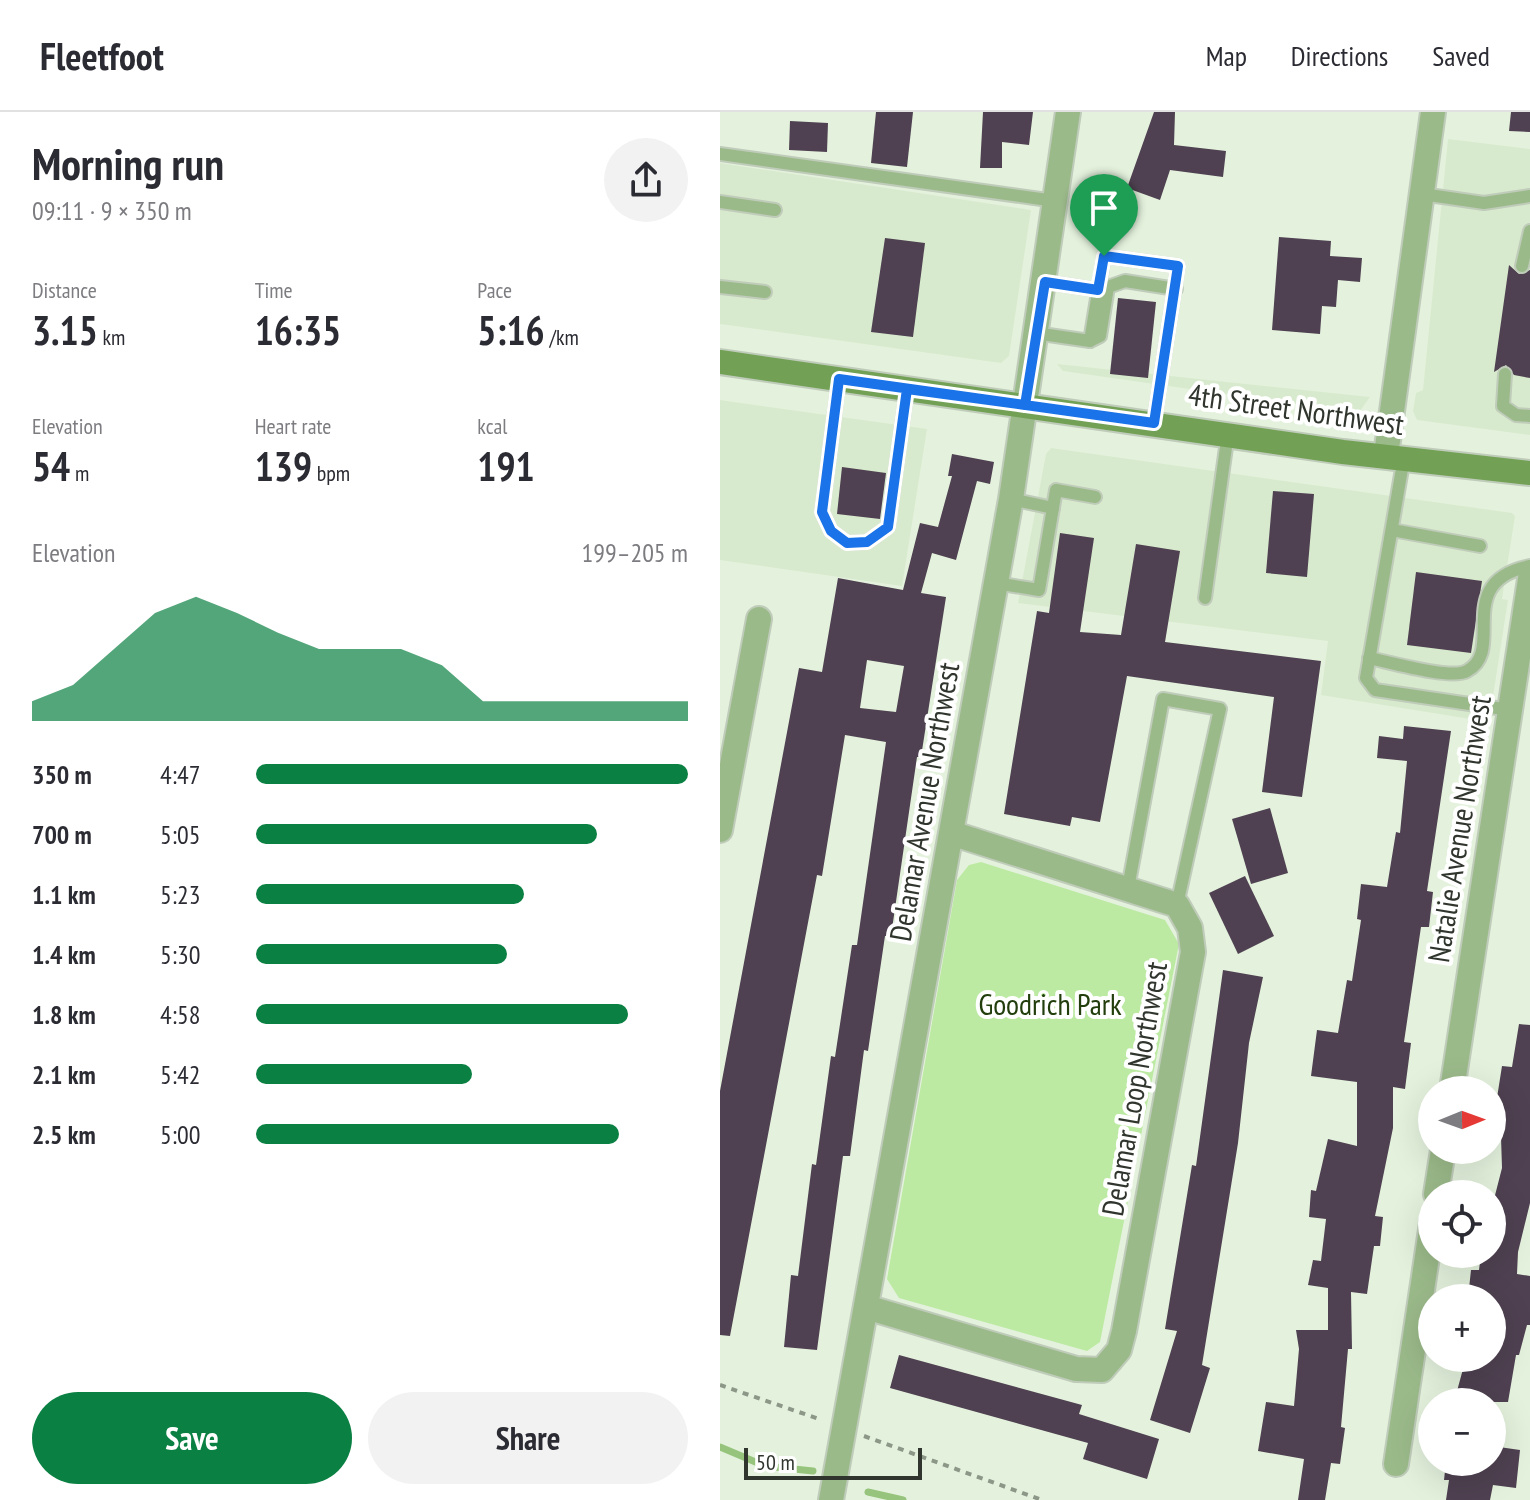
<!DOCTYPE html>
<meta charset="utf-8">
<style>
body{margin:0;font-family:"PT Sans Narrow",sans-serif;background:#f2f2f3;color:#2b2b33;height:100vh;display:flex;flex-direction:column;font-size:30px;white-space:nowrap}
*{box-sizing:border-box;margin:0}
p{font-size:26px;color:#7c7c81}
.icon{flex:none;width:44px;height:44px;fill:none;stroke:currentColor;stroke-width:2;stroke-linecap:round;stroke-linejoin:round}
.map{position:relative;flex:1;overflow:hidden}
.drawer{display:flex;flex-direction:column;background:#fff;width:720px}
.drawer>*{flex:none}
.needle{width:52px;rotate:89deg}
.tools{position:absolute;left:698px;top:964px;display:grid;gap:16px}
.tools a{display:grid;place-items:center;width:88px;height:88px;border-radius:50%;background:#fff;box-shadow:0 8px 32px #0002;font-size:40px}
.scale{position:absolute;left:24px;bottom:20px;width:178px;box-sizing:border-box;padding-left:8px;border:4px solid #30362e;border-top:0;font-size:22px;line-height:28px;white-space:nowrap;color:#30362e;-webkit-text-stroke:6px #fff;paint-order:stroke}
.pin{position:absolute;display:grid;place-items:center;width:68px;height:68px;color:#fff;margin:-82px -34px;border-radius:50% 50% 50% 0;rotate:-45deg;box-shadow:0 0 8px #0007}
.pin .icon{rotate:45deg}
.round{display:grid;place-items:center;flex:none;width:84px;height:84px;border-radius:42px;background:#f2f2f3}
.headline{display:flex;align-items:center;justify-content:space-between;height:136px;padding:0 32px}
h1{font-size:44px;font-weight:700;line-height:60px}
.figures{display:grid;grid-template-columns:repeat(3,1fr);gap:12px;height:136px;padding:8px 32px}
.figures div{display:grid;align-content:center}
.figures b{font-size:40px;font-weight:700}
.figures small{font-size:22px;font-weight:400}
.figures p{font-size:22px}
.chart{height:224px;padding:16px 32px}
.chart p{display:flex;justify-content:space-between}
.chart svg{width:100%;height:144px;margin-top:8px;fill:#0b8043;opacity:.7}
.button{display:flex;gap:16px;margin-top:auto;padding:16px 32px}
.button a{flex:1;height:92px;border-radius:48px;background:#0b8043;color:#fff;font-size:32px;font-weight:700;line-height:92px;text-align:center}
.button a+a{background:#f2f2f3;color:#2b2b33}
ul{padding:0 32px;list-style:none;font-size:26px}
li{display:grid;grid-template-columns:128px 96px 1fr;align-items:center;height:60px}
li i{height:20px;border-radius:10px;background:#0b8043}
header{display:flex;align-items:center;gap:48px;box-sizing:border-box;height:112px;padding:0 40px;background:#fff;border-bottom:2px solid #e1e1e2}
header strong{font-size:38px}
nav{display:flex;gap:44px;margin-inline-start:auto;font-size:28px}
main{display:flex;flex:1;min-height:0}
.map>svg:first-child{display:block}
</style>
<header>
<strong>Fleetfoot</strong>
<nav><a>Map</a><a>Directions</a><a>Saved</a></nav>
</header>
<main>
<section class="drawer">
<div class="headline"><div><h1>Morning run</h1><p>09:11 · 9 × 350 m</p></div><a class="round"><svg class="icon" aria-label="share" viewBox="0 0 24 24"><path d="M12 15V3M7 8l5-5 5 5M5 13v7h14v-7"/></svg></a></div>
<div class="figures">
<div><p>Distance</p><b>3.15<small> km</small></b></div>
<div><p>Time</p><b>16:35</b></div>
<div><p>Pace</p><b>5:16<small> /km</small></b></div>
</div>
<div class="figures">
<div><p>Elevation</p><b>54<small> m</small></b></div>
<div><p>Heart rate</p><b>139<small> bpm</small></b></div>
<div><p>kcal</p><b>191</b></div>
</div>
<div class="chart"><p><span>Elevation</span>199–205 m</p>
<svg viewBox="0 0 160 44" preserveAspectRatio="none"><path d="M0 44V38L10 33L20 22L30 11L40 6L50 11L60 17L70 22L80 22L90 22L100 27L110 38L120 38L130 38L140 38L150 38L160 38V44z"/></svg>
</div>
<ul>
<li><b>350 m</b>4:47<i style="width:100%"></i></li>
<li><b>700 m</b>5:05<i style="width:79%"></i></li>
<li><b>1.1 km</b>5:23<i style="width:62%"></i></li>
<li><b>1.4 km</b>5:30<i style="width:58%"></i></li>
<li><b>1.8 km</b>4:58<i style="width:86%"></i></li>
<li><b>2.1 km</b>5:42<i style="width:50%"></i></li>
<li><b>2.5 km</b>5:00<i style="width:84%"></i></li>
</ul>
<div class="button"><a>Save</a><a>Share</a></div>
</section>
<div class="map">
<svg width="810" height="1388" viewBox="0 0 810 1388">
<rect width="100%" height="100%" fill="#e4f2dd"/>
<!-- built -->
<g fill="#d8eace">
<polygon points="728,27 810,37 810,323 697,308 693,299 696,281 703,278"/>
<polygon points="0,51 311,98 289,244 281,251 0,212"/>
<polygon points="337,252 650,285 640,299 632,300 343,259"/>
<polygon points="0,288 207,317 182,474 0,448"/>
<polygon points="331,336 792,401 795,404 782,487 788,488 769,610 601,583 608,529 298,491 326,342"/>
</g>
<!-- green -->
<polygon fill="#bceaa3" points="261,750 445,808 459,832 380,1230 367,1239 179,1186 167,1167 237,768 249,753"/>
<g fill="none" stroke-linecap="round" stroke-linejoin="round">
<!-- stream -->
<g stroke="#96c47c" stroke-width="7">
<polyline points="0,1335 45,1354 93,1359"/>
<polyline points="148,1380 183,1388"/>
</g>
</g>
<!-- building -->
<g fill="#4f4151" fill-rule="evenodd">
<polygon points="156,0 193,0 187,55 151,51"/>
<polygon points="263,0 313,0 309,33 282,30 282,56 260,56"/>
<polygon points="434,0 455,0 454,33 506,39 503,65 450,58 440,88 407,76"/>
<polygon points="791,0 810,0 810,20 789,19"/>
<polygon points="70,9 108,11 107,40 69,38"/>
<polygon points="559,125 611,129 610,144 642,146 640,170 618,168 616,195 602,194 600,222 552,218"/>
<polygon points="165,126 205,131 193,225 151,220"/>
<polygon points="789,153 799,162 810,158 810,266 794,263 786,253 774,260"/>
<polygon points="398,186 436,190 428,266 390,262"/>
<path d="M 232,342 L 274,350 L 270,372 L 257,369 L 236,448 L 212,441 L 201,481 L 226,485 L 201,645 L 197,645 L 171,824 L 165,824 L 148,939 L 144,938 L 130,1044 L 123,1044 L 97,1238 L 64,1235 L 71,1163 L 78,1164 L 92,1052 L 96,1053 L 111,944 L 115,945 L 132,833 L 137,833 L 166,630 L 125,623 L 102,764 L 97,763 L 10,1224 L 0,1223 L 0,979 L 79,556 L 102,560 L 118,466 L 183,478 L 200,411 L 218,415 L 232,364 L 228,364 ZM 147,548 L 184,554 L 176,600 L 140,596 Z"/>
<polygon points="122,355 166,361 160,407 117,402"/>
<polygon points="553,379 594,382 587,465 546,461"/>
<polygon points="340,421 374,426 360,520 401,523 416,432 460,439 445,530 601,549 582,685 542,680 554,585 407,564 380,710 352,705 350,714 284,702 317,499 329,501"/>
<polygon points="696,460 762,469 751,541 687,533"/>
<polygon points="684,614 731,619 707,779 713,780 709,815 701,815 684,930 691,931 685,977 673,975 673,1016 655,1104 663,1105 660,1134 654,1134 647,1182 631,1180 632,1237 628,1237 621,1315 625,1316 620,1352 611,1351 605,1388 578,1388 584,1347 538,1339 546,1290 574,1294 579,1237 576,1218 608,1218 608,1176 588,1173 593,1148 601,1149 606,1107 589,1105 591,1078 596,1079 608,1027 637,1034 637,970 591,964 597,918 618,921 627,868 632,869 641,808 637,807 641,772 667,775 676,720 680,721 687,649 657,646 659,624 683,627"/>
<polygon points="550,696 568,761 531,772 512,707"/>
<polygon points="525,764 554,824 518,842 489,781"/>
<polygon points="503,858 543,865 529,931 518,1031 482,1253 490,1256 470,1321 430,1308 457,1219 445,1217 472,1053 476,1054"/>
<polygon points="799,912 810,913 810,1091 798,1140 797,1162 810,1164 810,1213 807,1213 799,1243 796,1243 788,1290 734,1290 746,1246 772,1246 772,1186 748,1186 751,1158 759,1158 761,1142 772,1142 772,1095 782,1056 780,993 776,992 782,954 792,955"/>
<polygon points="179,1243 362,1293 359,1302 439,1327 427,1367 363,1347 368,1331 170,1276"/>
<polygon points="772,1334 800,1338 796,1376 773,1373 770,1388 726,1388 729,1368 724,1368 726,1350 772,1350"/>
</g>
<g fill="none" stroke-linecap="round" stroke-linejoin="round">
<defs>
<g id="lane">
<polyline points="0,42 335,89"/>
<polyline points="702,82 764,91 810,84"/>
<polyline points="0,90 55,98"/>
<polyline points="802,154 810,119"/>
<polyline points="325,170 378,178"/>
<polyline points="0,175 45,180"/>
<polyline points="315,221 370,229 380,224 388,175 405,169 456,177"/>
<polyline points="370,229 384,144 458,154 434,311"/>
<polyline points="785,262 783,294 796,303 810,304"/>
<polyline points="119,267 102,400 111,419 127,431 147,430 168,415 187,277"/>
<polyline points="684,345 646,566 655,578 790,598"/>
<polyline points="291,387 333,396"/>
<polyline points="672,418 760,434"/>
<polyline points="276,471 319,478 336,378 375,385"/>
<polyline points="485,486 508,321"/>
<path d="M 649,546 C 669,550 731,568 747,559 C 787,538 731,470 810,454"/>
<polyline points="408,776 443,587 500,597 457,793"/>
</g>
<g id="street">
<polyline points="666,343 713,0"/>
<polyline points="0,718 39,507"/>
<polyline points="732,978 810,467"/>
<polyline points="716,1082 723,1038"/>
<polyline points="146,1195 356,1257 382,1258 399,1238 404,1219 473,840 470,816 457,793 234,722"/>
<polyline points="676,1352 712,1111"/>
<polyline points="111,1388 291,387 348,0"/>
</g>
<polyline id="secondary" points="0,250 623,340 810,361"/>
</defs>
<!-- lane casing -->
<use href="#lane" stroke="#c0ccba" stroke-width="16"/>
<!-- street casing -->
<use href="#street" stroke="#c0ccba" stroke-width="28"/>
<!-- secondary casing -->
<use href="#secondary" stroke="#c0ccba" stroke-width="28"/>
<!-- path -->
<g stroke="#8d9788" stroke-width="4" stroke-dasharray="6 6" stroke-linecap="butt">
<polyline points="0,1273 102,1308"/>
<polyline points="144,1324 322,1388"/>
</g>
<!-- lane -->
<use href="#lane" stroke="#9bba8a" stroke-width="12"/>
<!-- street -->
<use href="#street" stroke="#9bba8a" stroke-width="24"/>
<!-- secondary -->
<use href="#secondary" stroke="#72a156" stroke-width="24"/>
</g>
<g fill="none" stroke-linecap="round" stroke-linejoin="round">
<defs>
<polyline id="route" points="384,144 378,178 325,170 305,293 187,277 168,415 147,430 127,431 111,419 102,400 119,267 434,311 458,154 384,144"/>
</defs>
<!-- route casing -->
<use href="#route" stroke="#fff" stroke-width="16"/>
<!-- route -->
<use href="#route" stroke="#1a73e8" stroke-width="10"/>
</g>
<g text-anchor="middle" stroke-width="8" stroke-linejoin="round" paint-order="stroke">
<!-- street labels -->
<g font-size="30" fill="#30362e" stroke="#fff">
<text transform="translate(576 298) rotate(8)" y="10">4th Street Northwest</text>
<text transform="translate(205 690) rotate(-80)" y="10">Delamar Avenue Northwest</text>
<text transform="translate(740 717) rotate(-81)" y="10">Natalie Avenue Northwest</text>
<text transform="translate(415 977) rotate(-80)" y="10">Delamar Loop Northwest</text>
</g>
<!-- park labels -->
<g font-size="30" fill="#213e0c" stroke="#fff">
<text x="330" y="903">Goodrich Park</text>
</g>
</g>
</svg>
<div class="tools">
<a><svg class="needle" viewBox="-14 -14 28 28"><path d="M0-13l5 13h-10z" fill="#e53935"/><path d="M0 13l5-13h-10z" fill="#7c7c81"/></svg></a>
<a><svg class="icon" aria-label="locate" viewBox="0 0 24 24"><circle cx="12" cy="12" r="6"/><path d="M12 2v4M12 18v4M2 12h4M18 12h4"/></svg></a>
<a>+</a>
<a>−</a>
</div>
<div class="scale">50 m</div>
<div class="pin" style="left:384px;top:144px;background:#1e9e55"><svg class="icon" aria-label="arrive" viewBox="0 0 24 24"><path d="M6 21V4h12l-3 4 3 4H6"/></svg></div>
</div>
</main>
